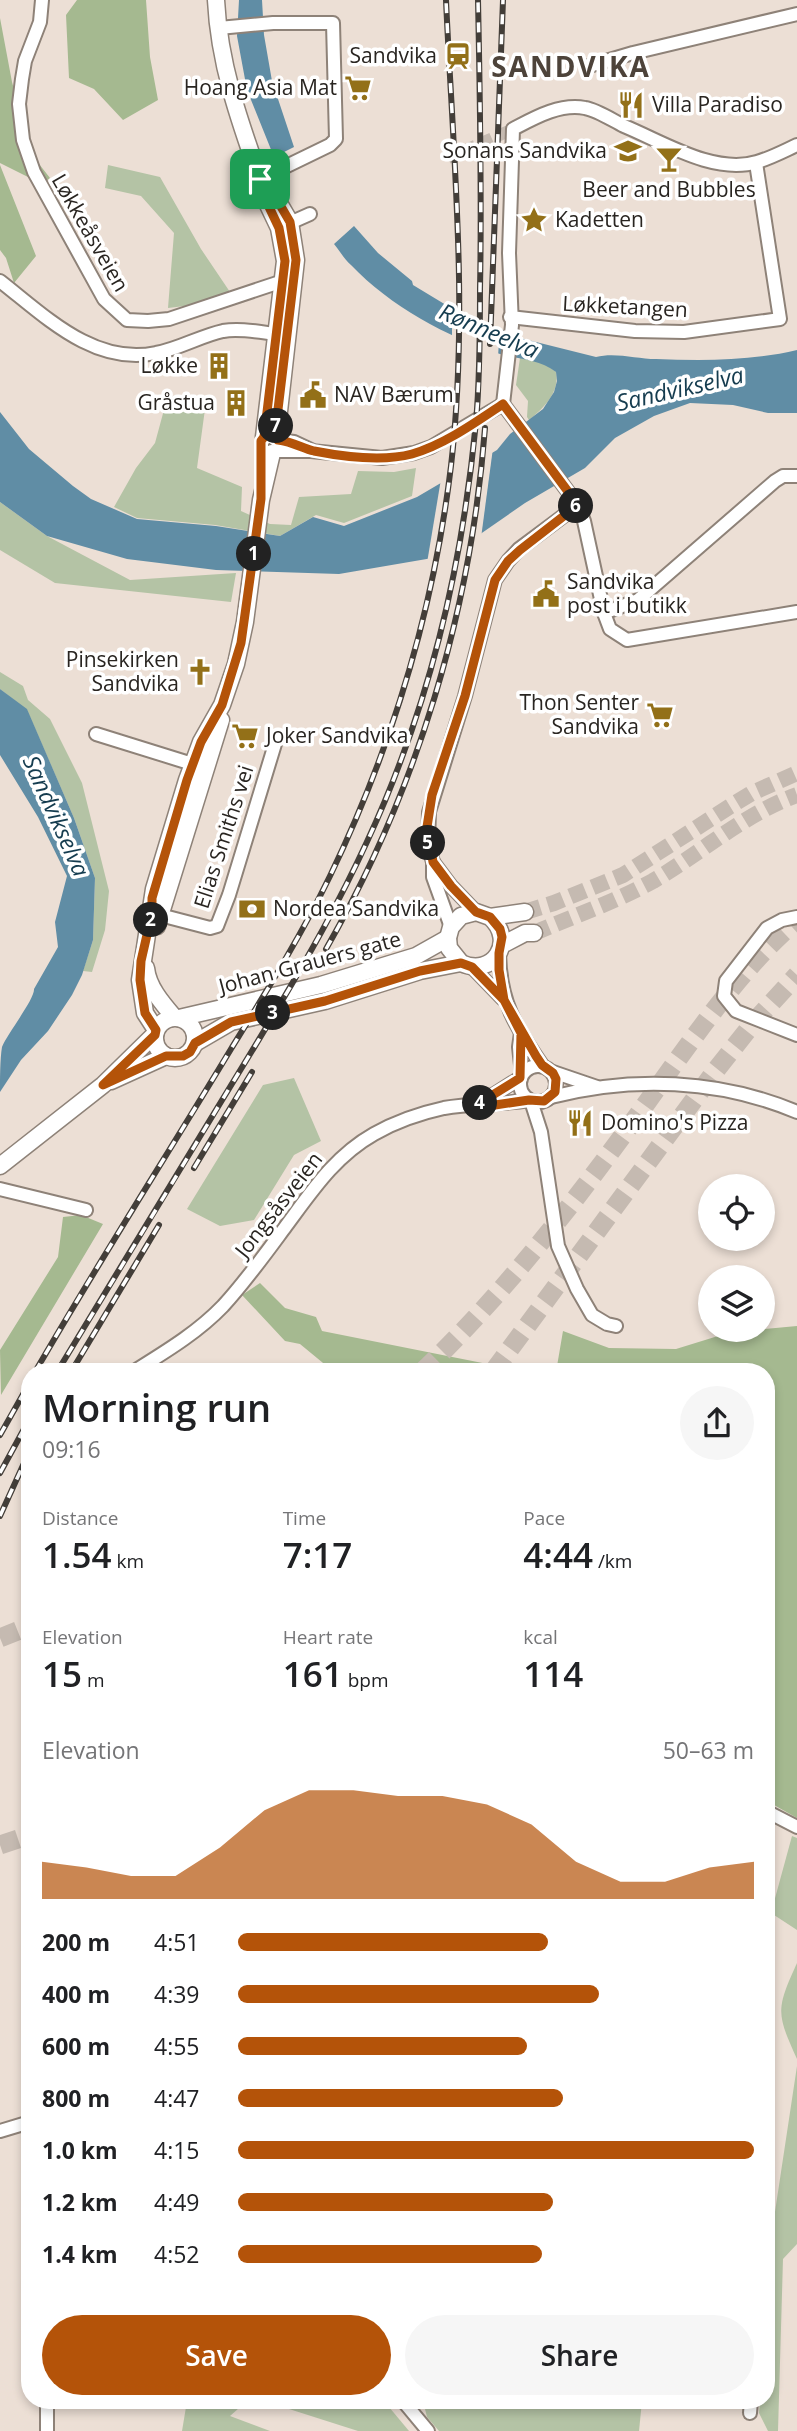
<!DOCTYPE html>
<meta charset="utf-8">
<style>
body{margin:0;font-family:"Open Sans",sans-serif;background:#f6f6f6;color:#202124;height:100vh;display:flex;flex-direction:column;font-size:26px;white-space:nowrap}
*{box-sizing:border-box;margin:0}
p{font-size:23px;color:#757577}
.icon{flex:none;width:38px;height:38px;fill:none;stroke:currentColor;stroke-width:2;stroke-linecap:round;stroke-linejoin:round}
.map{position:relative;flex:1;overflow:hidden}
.sheet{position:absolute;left:21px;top:1363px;width:754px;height:1046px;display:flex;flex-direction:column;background:#fff;border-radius:28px;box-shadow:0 4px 10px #0003}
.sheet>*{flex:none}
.fabs{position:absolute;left:698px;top:1174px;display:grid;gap:14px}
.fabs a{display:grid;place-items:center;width:77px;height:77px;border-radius:50%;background:#fff;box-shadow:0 4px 10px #0003;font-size:35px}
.pin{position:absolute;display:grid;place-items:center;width:60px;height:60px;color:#fff;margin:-30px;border-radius:14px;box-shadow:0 4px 10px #0006}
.km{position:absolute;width:35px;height:35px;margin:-18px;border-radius:50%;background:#222;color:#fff;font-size:19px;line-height:35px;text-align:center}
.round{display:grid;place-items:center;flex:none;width:74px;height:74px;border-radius:37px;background:#f6f6f6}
.head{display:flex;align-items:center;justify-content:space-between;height:119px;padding:0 21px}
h1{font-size:38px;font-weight:600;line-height:52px}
.metrics{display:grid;grid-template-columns:repeat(3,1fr);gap:10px;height:119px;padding:7px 21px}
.metrics div{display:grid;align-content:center}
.metrics b{font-size:35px;font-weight:600}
.metrics small{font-size:19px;font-weight:400}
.metrics p{font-size:19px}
.chart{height:196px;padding:14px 21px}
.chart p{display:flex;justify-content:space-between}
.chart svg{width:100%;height:126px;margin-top:7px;fill:#b45309;opacity:.7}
.cta{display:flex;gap:14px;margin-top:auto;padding:14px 21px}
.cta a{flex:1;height:80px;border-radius:42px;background:#b45309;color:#fff;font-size:28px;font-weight:600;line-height:80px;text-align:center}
.cta a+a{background:#f6f6f6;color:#202124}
ul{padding:0 21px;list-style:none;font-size:23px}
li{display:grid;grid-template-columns:112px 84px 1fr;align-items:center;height:52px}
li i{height:18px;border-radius:9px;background:#b45309}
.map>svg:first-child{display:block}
</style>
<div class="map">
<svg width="797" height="2431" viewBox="0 0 797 2431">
<rect width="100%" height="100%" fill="#ecdfd5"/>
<!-- green -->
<g fill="#b4c3a5">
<polygon points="108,165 160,177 201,249 230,292 193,305 168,308 174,233 141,196 105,188"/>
<path d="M 520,358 L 544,363 L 556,372 C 560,392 544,408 529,420 L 527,417 L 528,401 L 516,385 Z"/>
<polygon points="168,395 205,409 197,468 242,487 241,511 270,524 291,525 299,497 351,494 358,471 394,472 416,468 412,496 344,523 316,515 280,536 215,525 137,518 114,507 136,468 155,443"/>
<polygon points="0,502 47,536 130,580 236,573 231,602 55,583 0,550"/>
<polygon points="0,672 23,686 28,700 50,719 82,783 109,891 105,930 92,972 83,971 93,940 95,878 74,818 27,710 0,689"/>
<polygon points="294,1078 321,1141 294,1155 254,1220 220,1226 187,1209 263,1085"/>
<polygon points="792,1836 797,1838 797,1930 771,1913"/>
<path d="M 797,1963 L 797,2059 C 776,2013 776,2009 797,1963 Z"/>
<polygon points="797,2066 797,2244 783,2259 778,2431 768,2431 759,2413 760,2401 766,2401 767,2314 773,2225"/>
<polygon points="187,2401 247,2401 230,2416 270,2431 182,2431"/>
<polygon points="264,2401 384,2401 409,2431 358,2431"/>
<polygon points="423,2401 642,2401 639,2431 439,2431 427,2417"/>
</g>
<!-- forest -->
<g fill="#a5b990">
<polygon points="0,0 0,18 12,82 32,155 50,178 42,184 0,163"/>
<polygon points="77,0 146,0 150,57 158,100 123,120 94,89 69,78 66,15"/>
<polygon points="0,165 36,256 14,283 6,258 0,250"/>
<polygon points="81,1215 103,1224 1,1395 0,1350 58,1257 63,1217"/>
<polygon points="260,1283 285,1308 316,1317 322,1331 527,1372 334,1372 300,1344 285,1341 242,1295"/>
<polygon points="797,1326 797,1818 767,1801 766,1372 556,1372 563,1331 609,1348 676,1349 731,1332"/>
</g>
<!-- water -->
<g fill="#608da5">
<polygon points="239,0 262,0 264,35 272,81 294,147 274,157 247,90 237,36"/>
<path d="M 354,226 L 378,253 L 412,281 L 413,285 L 451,308 L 524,339 L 596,357 C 615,352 637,359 656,359 C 703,361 751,361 797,350 L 797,413 L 768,413 L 733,405 L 690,403 L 654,416 L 615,438 L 585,468 L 525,503 L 450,555 L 339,574 L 216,570 L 127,559 L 47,536 L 0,502 L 0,412 L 29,449 L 73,486 L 91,499 L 137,519 L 216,526 L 280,536 L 313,517 L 344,526 L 417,497 L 497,450 L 510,434 L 543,409 L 554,392 L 557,381 L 556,372 C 539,359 520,360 500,354 C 447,337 390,306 351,265 C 344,259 340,251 334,244 Z"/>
<path d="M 0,689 L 27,709 L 74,818 L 95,878 L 93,940 L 82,975 L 72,995 L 48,1031 L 21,1060 L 0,1092 C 0,1079 0,1059 2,1047 C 7,1034 35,999 34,989 L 58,947 L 55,922 L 67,876 L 38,817 L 0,755 Z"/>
</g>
<!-- pier -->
<g fill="#ecdfd5">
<polygon points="452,304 500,324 498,357 452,337"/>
<polygon points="493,448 481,538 451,558 427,563 441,479"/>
</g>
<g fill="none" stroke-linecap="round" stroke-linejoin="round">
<!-- minor-tunnel -->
<polyline stroke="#c5bab1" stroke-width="12" stroke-dasharray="12 6" stroke-linecap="butt" points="448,158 513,129"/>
<!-- major-tunnel -->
<g stroke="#c5bab1" stroke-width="16" stroke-dasharray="16 8" stroke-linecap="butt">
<polyline points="525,912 554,903 623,875 729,807 752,793 797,773"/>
<path d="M 534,933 C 574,916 615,902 653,881 C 701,853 744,814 797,795"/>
</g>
<!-- highway-tunnel -->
<g stroke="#c5bab1" stroke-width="19" stroke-dasharray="19 10" stroke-linecap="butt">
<path d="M 422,1372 C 504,1294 573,1204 640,1112 C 688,1046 735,974 797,920"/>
<polyline points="493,1372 716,1070 754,1022 797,975"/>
<polyline points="0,1638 30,1626"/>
<polyline points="0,1845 30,1835"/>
</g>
<defs>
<g id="minor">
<polyline points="42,0 40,22 25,61 22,79 19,104 23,140 34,172 104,299 127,320 148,321 169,319 277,283 283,283"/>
<polyline points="219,28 273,23 333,23 336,139 330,145 260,179"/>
<polyline points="589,66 633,53 797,14"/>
<polyline points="283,226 310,214"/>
<path d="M 0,281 C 45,316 94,366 156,353 C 179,349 200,336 223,331 C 240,328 259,332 276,334"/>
<polyline points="510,317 635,331 684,332 780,319 756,163"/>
<path d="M 503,404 L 512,325 L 509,253 L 513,129 C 534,118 560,103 585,108 C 597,110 612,120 624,126 C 663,142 714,175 757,162 C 771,158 784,151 797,145"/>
<polyline points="503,404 578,505 584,521 604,613 610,629 627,640 797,612"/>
<polyline points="278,440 294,442 311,450"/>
<polyline points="276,451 311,451 382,458 414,453 431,447 503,404"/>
<polyline points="604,613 638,600 775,481 783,476 797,476"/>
<polyline points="96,734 202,767"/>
<polyline points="433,862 451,886 476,912"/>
<polyline points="160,915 210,928 217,926 229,895 275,744"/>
<polyline points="797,917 782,920 767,928 726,981 724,996 736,1011 797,1035"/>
<polyline points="451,927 433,877 433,862 428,844 429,812 465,696 495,580 508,561 519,549 578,505"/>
<path d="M 499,953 C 500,1002 515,1026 542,1065"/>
<polyline points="472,967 503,999"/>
<polyline points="521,1033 519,1047 522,1074"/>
<circle cx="538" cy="1084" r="18"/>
<polyline points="553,1072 597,1087"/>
<path d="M 551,1097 C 632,1076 719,1079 797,1112"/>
<polyline points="531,1101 541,1132 558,1246 577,1289 592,1315 607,1324 616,1326"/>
<polyline points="479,1104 520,1078"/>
<polyline points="0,1189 86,1210"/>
<path d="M 133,1372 C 165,1352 197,1333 223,1306 C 246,1281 266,1253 286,1226 C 312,1191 335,1156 374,1134 C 395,1122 421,1113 444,1108 C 472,1103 501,1105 529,1100"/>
<polyline points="766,1811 797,1827"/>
<polyline points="0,2131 30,2122"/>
<polyline points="47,2401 47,2431"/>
<polyline points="403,2401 428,2431"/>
<polyline points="750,2413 751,2401"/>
</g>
<g id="major">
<path d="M 216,0 C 219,63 239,120 260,179 L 261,190 L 279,228 L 285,261 L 264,437"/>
<polyline points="272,191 290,222 296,260 276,438"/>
<path d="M 490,917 C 517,941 493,978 461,963 L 449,948 L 448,938 L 451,927 L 461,916 L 476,912 L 490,917 L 525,912"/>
<polyline points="157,926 221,720"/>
<polyline points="502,945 525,933 534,933"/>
<path d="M 146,968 C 148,987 162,1003 174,1017"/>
<circle cx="175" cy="1038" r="20"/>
<polyline points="179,1018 321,985 416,956 448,938"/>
<polyline points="156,1030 145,1013 140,980 154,889 187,780 201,742 222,705 236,664 245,622 261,500 272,453"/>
<polyline points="195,1043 231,1022 325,1001 420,971 461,963"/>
<polyline points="111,1081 166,1056"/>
<polyline points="0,1166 103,1085 154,1035"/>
</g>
</defs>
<!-- minor casing -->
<use href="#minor" stroke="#8e8278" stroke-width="16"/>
<!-- major casing -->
<use href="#major" stroke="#8e8278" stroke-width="19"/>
<!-- minor -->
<use href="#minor" stroke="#fff" stroke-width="12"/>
<!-- major -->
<use href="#major" stroke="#fff" stroke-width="16"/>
<defs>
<g id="rail">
<polyline points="490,344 503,0"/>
<path d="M 326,949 C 417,790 471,612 485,428"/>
<polyline points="194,1168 252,1072"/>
<path d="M 35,1372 C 98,1263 166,1157 231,1049 C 266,992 301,936 330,876 C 392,747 434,608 451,466 C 469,310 453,155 446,0"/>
<path d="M 57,1372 C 115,1277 173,1182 230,1087 C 295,981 358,877 401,760 C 442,651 465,537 476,422 C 480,377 480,333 480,289 C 482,192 480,96 478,0"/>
<polyline points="71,1372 159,1225"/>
<polyline points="0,1435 30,1382"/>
<polyline points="0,1473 30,1418"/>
<polyline points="0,1516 30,1450"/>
</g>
</defs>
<!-- rail casing -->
<use href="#rail" stroke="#433e39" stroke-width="6"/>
<!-- rail -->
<use href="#rail" stroke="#fff" stroke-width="3.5" stroke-dasharray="10" stroke-linecap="butt"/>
</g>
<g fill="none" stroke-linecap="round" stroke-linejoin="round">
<defs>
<path id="route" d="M 260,179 L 261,190 L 279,228 L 285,261 L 264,437 L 261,441 L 261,499 L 241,643 L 222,705 L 201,742 L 187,780 L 152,898 L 152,913 L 141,961 L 140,980 L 145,1013 L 156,1030 L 155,1035 L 103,1085 L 166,1056 L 183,1056 L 190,1052 L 195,1043 L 231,1022 L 325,1001 L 420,971 L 461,963 L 472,967 L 504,1000 L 521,1033 L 520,1078 L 478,1104 L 495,1105 L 529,1100 L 544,1101 L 555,1092 L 556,1079 L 553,1073 L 542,1065 L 536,1056 L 504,1000 L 499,970 L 499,953 L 502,937 L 500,929 L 490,917 L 476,912 L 451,886 L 433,862 L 427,827 L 432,795 L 465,696 L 495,580 L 508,561 L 520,550 L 578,505 L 503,404 C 476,422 444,445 412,454 C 382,462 345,457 314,451 C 302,448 293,442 278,440 L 276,426 L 296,260 L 290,222 L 269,186 L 260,179"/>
</defs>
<!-- route casing -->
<use href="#route" stroke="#fff" stroke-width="14"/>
<!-- route -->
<use href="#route" stroke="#b45309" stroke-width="9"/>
</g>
<!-- icons -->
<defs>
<symbol id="station-bare" viewBox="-9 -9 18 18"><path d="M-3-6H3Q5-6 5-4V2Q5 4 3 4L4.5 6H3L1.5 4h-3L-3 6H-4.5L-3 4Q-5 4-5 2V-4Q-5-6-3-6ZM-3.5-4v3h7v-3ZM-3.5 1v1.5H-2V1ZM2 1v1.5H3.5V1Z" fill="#937018" stroke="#fff" stroke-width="2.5" paint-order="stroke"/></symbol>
<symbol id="supermarket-bare" viewBox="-9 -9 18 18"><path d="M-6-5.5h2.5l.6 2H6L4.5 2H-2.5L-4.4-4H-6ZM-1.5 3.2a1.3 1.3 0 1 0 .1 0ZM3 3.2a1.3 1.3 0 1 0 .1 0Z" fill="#937018" stroke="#fff" stroke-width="2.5" paint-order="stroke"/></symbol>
<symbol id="restaurant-bare" viewBox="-9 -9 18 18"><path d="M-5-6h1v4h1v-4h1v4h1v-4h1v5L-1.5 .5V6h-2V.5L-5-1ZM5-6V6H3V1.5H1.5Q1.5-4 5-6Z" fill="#937018" stroke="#fff" stroke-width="2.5" paint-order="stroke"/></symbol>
<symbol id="school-bare" viewBox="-9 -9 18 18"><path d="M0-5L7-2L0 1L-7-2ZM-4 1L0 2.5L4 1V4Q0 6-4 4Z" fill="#937018" stroke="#fff" stroke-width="2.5" paint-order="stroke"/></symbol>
<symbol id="bar-bare" viewBox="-9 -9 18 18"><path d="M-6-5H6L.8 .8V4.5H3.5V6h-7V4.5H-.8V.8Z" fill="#937018" stroke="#fff" stroke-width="2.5" paint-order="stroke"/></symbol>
<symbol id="sight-bare" viewBox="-9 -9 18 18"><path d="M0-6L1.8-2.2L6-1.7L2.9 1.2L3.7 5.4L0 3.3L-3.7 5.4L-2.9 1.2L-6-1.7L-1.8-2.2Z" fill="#937018" stroke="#fff" stroke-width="2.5" paint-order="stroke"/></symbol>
<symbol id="building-bare" viewBox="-9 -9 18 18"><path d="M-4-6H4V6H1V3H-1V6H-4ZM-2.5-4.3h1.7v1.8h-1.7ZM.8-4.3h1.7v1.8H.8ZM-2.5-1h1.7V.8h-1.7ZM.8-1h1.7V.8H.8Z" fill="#937018" stroke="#fff" stroke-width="2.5" paint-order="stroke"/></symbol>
<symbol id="civic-bare" viewBox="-9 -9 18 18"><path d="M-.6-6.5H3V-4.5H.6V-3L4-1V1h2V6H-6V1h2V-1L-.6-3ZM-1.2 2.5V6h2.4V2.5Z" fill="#937018" stroke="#fff" stroke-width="2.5" paint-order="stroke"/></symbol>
<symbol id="church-bare" viewBox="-9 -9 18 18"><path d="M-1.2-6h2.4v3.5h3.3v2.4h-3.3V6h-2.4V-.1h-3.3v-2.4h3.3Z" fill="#937018" stroke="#fff" stroke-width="2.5" paint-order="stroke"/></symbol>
<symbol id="bank-bare" viewBox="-9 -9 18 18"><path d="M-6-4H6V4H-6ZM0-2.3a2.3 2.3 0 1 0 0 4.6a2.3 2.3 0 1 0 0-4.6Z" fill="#937018" stroke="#fff" stroke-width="2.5" paint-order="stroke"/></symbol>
</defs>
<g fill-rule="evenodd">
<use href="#station-bare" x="439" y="37" width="38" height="38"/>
<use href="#supermarket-bare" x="339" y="69" width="38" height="38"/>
<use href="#restaurant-bare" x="612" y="86" width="38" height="38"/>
<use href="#school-bare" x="609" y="132" width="38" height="38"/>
<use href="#bar-bare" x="650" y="140" width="38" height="38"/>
<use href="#sight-bare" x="515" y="201" width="38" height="38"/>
<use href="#building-bare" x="200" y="347" width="38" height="38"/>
<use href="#civic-bare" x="294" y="376" width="38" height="38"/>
<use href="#building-bare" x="217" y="384" width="38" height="38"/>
<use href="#civic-bare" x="527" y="575" width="38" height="38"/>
<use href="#church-bare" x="181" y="653" width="38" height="38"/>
<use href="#supermarket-bare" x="641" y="696" width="38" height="38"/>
<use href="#supermarket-bare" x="226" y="717" width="38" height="38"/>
<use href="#bank-bare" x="233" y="890" width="38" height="38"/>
<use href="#restaurant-bare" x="561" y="1104" width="38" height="38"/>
</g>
<g text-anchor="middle" stroke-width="7" stroke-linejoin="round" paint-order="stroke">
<!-- poi labels -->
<g font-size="21" fill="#292521" stroke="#fff" text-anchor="end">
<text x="437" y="63">Sandvika</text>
<text x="337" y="95">Hoang Asia Mat</text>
<text x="652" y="112" text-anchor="start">Villa Paradiso</text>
<text x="607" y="158">Sonans Sandvika</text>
<text x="669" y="197" text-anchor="middle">Beer and Bubbles</text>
<text x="555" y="227" text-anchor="start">Kadetten</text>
<text x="198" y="373">Løkke</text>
<text x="334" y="402" text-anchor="start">NAV Bærum</text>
<text x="215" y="410">Gråstua</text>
<text x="567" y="589" text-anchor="start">Sandvika<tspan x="567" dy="24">post i butikk</tspan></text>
<text x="179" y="667">Pinsekirken<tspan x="179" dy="24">Sandvika</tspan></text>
<text x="639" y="710">Thon Senter<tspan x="639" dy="24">Sandvika</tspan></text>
<text x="266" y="743" text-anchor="start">Joker Sandvika</text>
<text x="273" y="916" text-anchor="start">Nordea Sandvika</text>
<text x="601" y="1130" text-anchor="start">Domino's Pizza</text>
</g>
<!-- street labels -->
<g font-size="21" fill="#292521" stroke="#fff">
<text transform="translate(90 233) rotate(60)" y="7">Løkkeåsveien</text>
<text transform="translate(625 307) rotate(3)" y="7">Løkketangen</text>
<text transform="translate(224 837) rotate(-72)" y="7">Elias Smiths vei</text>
<text transform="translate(310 963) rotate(-15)" y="7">Johan Grauers gate</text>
<text transform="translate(279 1205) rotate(-52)" y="7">Jongsåsveien</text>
</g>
<!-- water labels -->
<g font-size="23" font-style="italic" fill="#153c4f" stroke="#fff">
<text transform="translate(489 331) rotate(23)" y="8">Rønneelva</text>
<text transform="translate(680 389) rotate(-13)" y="8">Sandvikselva</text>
<text transform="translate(56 816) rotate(66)" y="8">Sandvikselva</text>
</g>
<!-- district labels -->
<g font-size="28" font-weight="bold" letter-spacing="2" fill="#4d433a" stroke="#fff">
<text x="571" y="77">SANDVIKA</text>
</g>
</g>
</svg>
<div class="fabs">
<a><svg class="icon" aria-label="locate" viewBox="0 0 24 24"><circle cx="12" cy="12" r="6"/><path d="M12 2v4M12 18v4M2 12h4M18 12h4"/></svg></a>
<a><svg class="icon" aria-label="layers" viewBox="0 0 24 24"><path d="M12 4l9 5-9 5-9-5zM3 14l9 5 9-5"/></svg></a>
</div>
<div class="pin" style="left:260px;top:179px;background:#1e9e55"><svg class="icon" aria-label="arrive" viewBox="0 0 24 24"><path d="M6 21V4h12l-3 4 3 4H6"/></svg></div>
<b class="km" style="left:254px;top:554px">1</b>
<b class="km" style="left:151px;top:920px">2</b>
<b class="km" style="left:273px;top:1013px">3</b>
<b class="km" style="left:480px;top:1103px">4</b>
<b class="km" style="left:428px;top:843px">5</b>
<b class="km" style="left:576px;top:506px">6</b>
<b class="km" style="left:276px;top:426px">7</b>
<section class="sheet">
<div class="head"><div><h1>Morning run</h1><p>09:16</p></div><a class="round"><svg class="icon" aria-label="share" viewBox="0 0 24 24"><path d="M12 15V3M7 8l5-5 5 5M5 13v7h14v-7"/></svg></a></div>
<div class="metrics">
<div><p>Distance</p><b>1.54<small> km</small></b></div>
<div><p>Time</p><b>7:17</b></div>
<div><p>Pace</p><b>4:44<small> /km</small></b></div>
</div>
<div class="metrics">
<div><p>Elevation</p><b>15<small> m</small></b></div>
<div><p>Heart rate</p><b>161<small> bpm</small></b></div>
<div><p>kcal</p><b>114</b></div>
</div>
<div class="chart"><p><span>Elevation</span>50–63 m</p>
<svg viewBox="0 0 160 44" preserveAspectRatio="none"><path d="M0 44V31L10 33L20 36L30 36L40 26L50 13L60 6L70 6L80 8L90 8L100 11L110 18L120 31L130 38L140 38L150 33L160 31V44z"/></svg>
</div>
<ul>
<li><b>200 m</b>4:51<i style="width:60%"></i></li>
<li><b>400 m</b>4:39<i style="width:70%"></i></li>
<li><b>600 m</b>4:55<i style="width:56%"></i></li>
<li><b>800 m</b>4:47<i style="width:63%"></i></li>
<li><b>1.0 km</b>4:15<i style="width:100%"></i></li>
<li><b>1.2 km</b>4:49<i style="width:61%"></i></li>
<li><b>1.4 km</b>4:52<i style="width:59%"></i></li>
</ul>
<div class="cta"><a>Save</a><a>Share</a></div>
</section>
</div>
